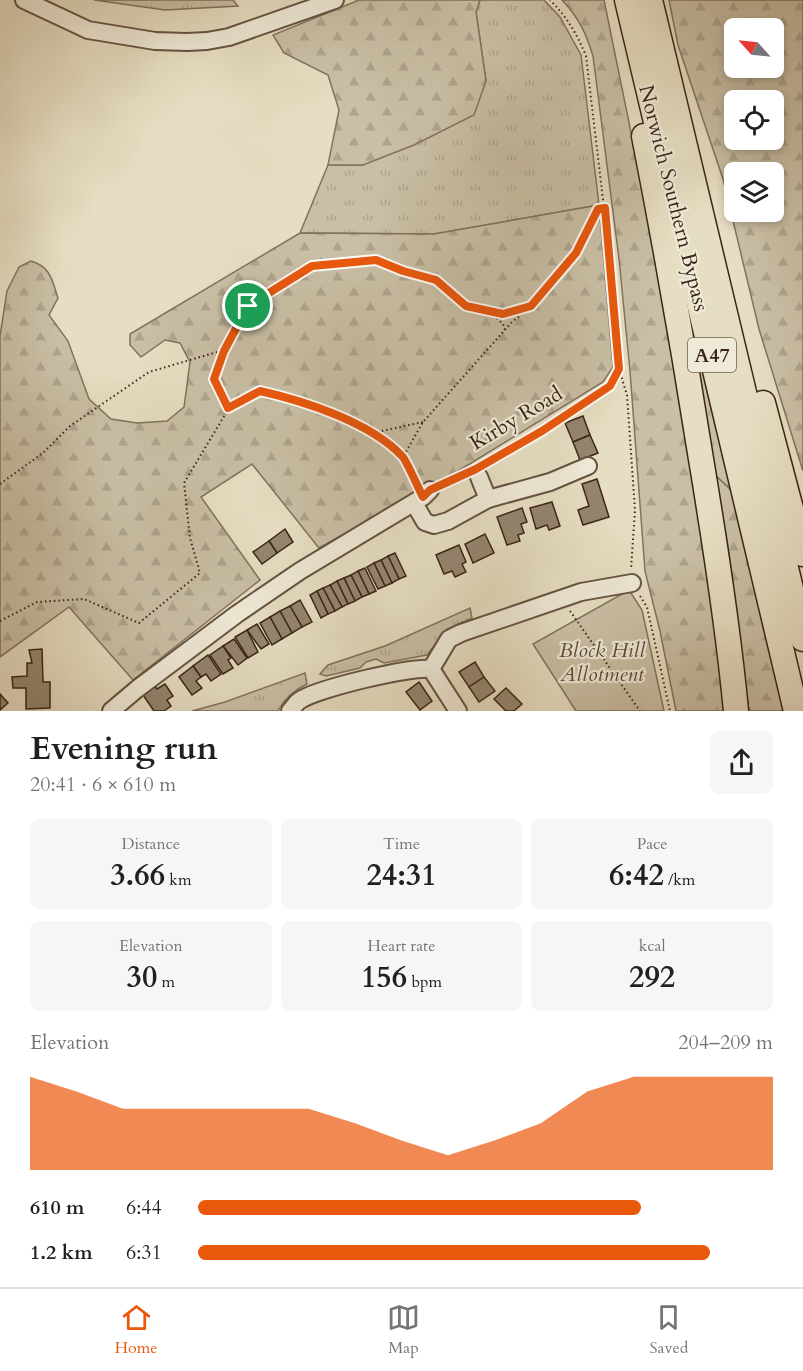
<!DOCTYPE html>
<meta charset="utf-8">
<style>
body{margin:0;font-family:Cardo,serif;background:#f6f6f6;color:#202124;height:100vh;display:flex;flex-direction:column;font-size:22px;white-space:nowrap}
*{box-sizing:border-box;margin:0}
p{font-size:20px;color:#757577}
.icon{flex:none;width:33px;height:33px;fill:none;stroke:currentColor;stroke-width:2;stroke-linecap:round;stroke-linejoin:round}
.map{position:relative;height:711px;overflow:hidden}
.side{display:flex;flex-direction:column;background:#fff;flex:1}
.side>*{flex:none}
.needle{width:39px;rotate:297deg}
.controls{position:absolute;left:724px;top:18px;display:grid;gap:12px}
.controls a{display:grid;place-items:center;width:60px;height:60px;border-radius:9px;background:#fff;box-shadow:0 3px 9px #0003;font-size:30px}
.pin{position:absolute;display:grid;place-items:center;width:51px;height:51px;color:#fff;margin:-26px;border:3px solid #fff;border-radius:50%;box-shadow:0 2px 6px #0007}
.round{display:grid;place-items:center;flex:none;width:63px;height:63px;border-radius:9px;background:#f6f6f6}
.headline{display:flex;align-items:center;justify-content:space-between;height:102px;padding:0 30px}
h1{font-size:33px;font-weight:800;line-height:45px}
.stats{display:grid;grid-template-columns:repeat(3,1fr);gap:9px;height:102px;padding:6px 30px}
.stats div{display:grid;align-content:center;border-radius:9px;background:#f6f6f6;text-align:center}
.stats b{font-size:30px;font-weight:800}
.stats small{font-size:16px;font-weight:400}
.stats p{font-size:16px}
.chart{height:168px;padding:12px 30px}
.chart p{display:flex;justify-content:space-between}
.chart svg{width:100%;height:108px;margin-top:6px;fill:#ea580c;opacity:.7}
ul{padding:0 30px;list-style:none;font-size:20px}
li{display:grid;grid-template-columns:96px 72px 1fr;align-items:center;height:45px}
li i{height:15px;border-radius:8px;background:#ea580c}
.menu{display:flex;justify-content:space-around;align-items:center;height:84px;border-top:2px solid #e0e0e0;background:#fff;font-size:16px;color:#757577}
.menu a{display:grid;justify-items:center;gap:3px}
.menu .active{color:#ea580c}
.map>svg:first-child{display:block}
</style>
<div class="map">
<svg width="803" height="711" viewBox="0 0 803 711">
<defs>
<pattern id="grass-tufts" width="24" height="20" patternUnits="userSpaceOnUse" patternTransform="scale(1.5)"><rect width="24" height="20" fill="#c9bfa6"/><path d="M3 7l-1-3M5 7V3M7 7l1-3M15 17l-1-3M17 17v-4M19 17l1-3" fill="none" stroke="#aea48e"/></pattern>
<pattern id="forest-firs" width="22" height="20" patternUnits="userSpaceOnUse" patternTransform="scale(1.5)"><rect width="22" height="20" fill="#c9bfa6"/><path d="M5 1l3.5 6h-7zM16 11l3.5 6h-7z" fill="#aea48e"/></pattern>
</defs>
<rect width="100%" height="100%" fill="#e6dec3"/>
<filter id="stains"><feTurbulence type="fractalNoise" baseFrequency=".00333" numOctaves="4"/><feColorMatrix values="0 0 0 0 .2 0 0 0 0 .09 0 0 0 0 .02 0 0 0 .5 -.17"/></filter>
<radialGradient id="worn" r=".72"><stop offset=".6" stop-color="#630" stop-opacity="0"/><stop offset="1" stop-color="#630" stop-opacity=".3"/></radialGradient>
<!-- grass -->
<g fill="url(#grass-tufts)" stroke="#82725e" stroke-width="1.5">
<polygon points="94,0 233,0 238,6 165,10"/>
<polygon points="480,0 544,0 560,17 581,55 599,205 434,234 300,233 328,165 363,165 486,81 476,12"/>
<polygon points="683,289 731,490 716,476"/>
<polygon points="470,608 472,618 447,629 427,655 384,663 376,659 366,662 360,668 326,676 320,674 328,665 385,646"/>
<path d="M 305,673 L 307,684 C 294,690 285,698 278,711 L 192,711 L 225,702 Z"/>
</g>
<!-- forest -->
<g fill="url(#forest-firs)" stroke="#82725e" stroke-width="1.5" fill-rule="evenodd">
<polygon points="359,0 480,0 476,12 486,81 474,115 414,145 363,165 328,165 339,110 328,75 284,53 273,35"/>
<path d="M 562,0 L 604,0 L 674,343 L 718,645 L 725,711 L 676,711 L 660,631 L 645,571 L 630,371 L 619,259 L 593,56 C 586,33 579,18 562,0 Z"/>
<path d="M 669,0 L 803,0 L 803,471 L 759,329 L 723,179 L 678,45 ZM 735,28 L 774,28 L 774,68 L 735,68 ZM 735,100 L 774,100 L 774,140 L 735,140 ZM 735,172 L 774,172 L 774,212 L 735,212 Z"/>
<path d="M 599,205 L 613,367 L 603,382 L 450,476 L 319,548 L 252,464 L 201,497 L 260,580 L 133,680 L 69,607 L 0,657 L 0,336 L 7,291 L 19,267 L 31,261 C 51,267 52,280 58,298 L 49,315 L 68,341 L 89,399 L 111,419 L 137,423 L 167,421 L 184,407 L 190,362 L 180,343 L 165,340 L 141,357 L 130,345 L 130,334 L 300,233 L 434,234 Z"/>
<polygon points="716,476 731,490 784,711 749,711 729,553"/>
</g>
<!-- green -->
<polygon fill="#c9bfa6" stroke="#82725e" stroke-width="1.5" points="629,590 642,610 664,711 576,711 533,644"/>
<!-- building -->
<g fill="#948570" stroke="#3b2516" stroke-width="1.5">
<polygon points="583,416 590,435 573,442 565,423"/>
<polygon points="590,435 598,453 580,460 573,442"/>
<polygon points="597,479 609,517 583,525 578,510 589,506 582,484"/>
<polygon points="552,502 560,526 549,530 547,525 536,529 530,508"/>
<polygon points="522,508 527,522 521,524 524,533 518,535 520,541 507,545 497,517"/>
<polygon points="285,529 293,542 277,553 269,541"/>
<polygon points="485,534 494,553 473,563 465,544"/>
<polygon points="269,541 277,553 262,564 253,552"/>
<polygon points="459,545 466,562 462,564 466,572 455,577 452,571 444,574 436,555"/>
<polygon points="395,553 406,576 399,579 388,556"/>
<polygon points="388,556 399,579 392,583 381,560"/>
<polygon points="381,560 392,583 385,586 374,563"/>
<polygon points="374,563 385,586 378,589 367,567"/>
<polygon points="365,568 376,591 369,594 358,571"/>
<polygon points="358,571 369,594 362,597 351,575"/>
<polygon points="351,575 362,597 355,601 344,578"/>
<polygon points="344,578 355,601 348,604 337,581"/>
<polygon points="337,581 348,604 342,607 330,585"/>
<polygon points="330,585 342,607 335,611 323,588"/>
<polygon points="323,588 335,611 328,614 317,591"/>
<polygon points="317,591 328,614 321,618 310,595"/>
<polygon points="300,600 312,622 302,627 290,606"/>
<polygon points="290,606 302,627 292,633 280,611"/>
<polygon points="280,611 292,633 282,639 270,617"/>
<polygon points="270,617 282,639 272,645 260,623"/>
<polygon points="257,624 269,644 261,649 247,630"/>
<polygon points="247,630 258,652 248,658 235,637"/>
<polygon points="234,639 247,658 238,665 223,646"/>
<polygon points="223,646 231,658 228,660 233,668 223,674 210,655"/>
<polygon points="42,649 43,682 50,682 50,708 26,709 26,688 13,688 12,677 27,676 27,663 32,663 29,650"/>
<polygon points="208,655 221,674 211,681 206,674 201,677 193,666"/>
<polygon points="475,662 484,677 469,687 459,672"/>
<polygon points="193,666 201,677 196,681 202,688 192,695 179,677"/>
<polygon points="484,677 495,691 479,702 469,687"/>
<polygon points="419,682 432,701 420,710 406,692"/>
<polygon points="165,684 173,696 167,700 171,706 164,711 154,711 143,695 155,686 157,689"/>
<polygon points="506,688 522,704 514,711 506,711 494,699"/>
<polygon points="0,694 8,703 0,710"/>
</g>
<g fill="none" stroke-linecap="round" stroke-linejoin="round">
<defs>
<g id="minor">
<polyline points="24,0 88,30 155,41 187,42 207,41 229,37 335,0"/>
<polyline points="479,477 488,499"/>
<polyline points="414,503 425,522 434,525 448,521 488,499 550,482 588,466"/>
<polyline points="431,669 449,639 461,633 581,592 632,583"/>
<polyline points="111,711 137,689 237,614 300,571 423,497 430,490"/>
<path d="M 290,711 C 293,708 296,703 299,701 C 315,689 411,666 431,669 L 458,711"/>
</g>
<g id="highway">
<polyline points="627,0 796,711"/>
<polyline points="650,0 803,639"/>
<path d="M 644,136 C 665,243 684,351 701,459 C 715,543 728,626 736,711"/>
<polyline points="763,403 803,554"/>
</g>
</defs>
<!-- minor casing -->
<use href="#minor" stroke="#665341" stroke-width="20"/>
<!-- highway casing -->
<use href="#highway" stroke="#3b2516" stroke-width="27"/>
<!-- path -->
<g stroke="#3b2516" stroke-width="2" stroke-dasharray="1.5 3" stroke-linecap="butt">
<polyline points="490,312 503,324 505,330"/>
<polyline points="224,350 214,379 229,408"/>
<polyline points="619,369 627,395 635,510 631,569"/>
<polyline points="373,433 423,422"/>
<path d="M 484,464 L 542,431 L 611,386 L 619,369 L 608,242 L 586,56 C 577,34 567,17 550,0"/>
<polyline points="0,484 43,453 70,426 149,372 224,350 248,307 312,266 376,260 403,271 436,280 466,306 481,310 503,313 531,306 576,253 598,209 605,208"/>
<polyline points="416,484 403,457 423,422 511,323 529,308"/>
<polyline points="444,484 466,474"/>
<polyline points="640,596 647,607 670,711"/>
<polyline points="570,611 640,711"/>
<polyline points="0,621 37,602 84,599 139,623 200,573 190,538 184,483 229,408 260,391 303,401 373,433 403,457"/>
</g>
<!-- minor -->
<use href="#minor" stroke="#efead8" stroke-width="16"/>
<!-- highway -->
<use href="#highway" stroke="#e6dec3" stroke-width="24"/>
</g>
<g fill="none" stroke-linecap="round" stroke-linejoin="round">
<defs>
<path id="route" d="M 605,208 L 619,369 L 610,386 L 542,431 L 476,469 L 430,490 L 423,497 C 418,488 407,461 402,456 C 370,422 304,401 260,391 L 228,408 L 214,379 L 224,351 L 248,306 L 312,266 L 376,260 L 403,271 L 436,280 L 466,306 L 503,314 L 531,306 L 576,253 L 598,209 Z"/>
</defs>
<!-- route casing -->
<use href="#route" stroke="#fff" stroke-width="12"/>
<!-- route -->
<use href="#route" stroke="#ea580c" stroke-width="8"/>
</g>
<g text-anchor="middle" stroke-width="4.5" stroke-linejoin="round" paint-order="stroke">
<!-- shield labels -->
<rect fill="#efead8" stroke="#716050" stroke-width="1.5" x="688" y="338" width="48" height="34" rx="4.5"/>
<g font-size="20" font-weight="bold" fill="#3b2516">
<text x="712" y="362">A47</text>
</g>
<!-- street labels -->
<g font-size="21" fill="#3b2516" stroke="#efead8">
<text transform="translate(674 198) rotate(76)" y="7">Norwich Southern Bypass</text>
<text transform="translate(516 418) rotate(-31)" y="7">Kirby Road</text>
</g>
<!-- park labels -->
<g font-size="21" font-style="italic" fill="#5e4c3a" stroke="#efead8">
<text x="602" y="657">Block Hill<tspan x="602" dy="24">Allotment</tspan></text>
</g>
</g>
<rect width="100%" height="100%" filter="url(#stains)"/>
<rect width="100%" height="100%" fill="url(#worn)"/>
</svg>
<div class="controls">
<a><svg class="needle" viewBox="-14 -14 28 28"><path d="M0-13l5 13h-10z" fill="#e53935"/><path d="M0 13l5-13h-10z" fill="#757577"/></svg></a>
<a><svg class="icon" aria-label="locate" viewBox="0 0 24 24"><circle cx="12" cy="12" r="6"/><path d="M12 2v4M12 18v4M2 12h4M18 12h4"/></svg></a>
<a><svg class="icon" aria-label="layers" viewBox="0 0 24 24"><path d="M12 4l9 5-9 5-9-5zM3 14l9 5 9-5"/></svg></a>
</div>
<div class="pin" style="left:248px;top:306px;background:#1e9e55"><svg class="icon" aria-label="arrive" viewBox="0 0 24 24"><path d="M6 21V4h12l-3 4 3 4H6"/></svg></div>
</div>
<section class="side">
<div class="headline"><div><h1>Evening run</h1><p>20:41 · 6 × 610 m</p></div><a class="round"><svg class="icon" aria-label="share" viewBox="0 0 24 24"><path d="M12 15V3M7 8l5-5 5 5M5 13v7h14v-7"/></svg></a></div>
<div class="stats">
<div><p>Distance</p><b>3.66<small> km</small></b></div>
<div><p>Time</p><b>24:31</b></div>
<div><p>Pace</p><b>6:42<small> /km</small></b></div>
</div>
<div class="stats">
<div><p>Elevation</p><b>30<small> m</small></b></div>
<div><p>Heart rate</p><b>156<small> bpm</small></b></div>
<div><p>kcal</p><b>292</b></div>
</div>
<div class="chart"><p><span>Elevation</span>204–209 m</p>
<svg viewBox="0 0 160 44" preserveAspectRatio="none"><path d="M0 44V6L10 12L20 19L30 19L40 19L50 19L60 19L70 25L80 32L90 38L100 32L110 25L120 12L130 6L140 6L150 6L160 6V44z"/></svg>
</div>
<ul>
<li><b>610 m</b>6:44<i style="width:77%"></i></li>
<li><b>1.2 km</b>6:31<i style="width:89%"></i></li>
</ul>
</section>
<nav class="menu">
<a class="active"><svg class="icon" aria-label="home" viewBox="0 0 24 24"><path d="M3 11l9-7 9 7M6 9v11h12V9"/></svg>Home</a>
<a><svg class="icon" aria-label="map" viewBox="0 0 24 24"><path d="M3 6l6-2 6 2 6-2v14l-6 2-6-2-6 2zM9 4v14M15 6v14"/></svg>Map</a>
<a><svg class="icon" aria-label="saved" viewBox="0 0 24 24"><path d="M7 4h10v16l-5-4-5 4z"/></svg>Saved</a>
</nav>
